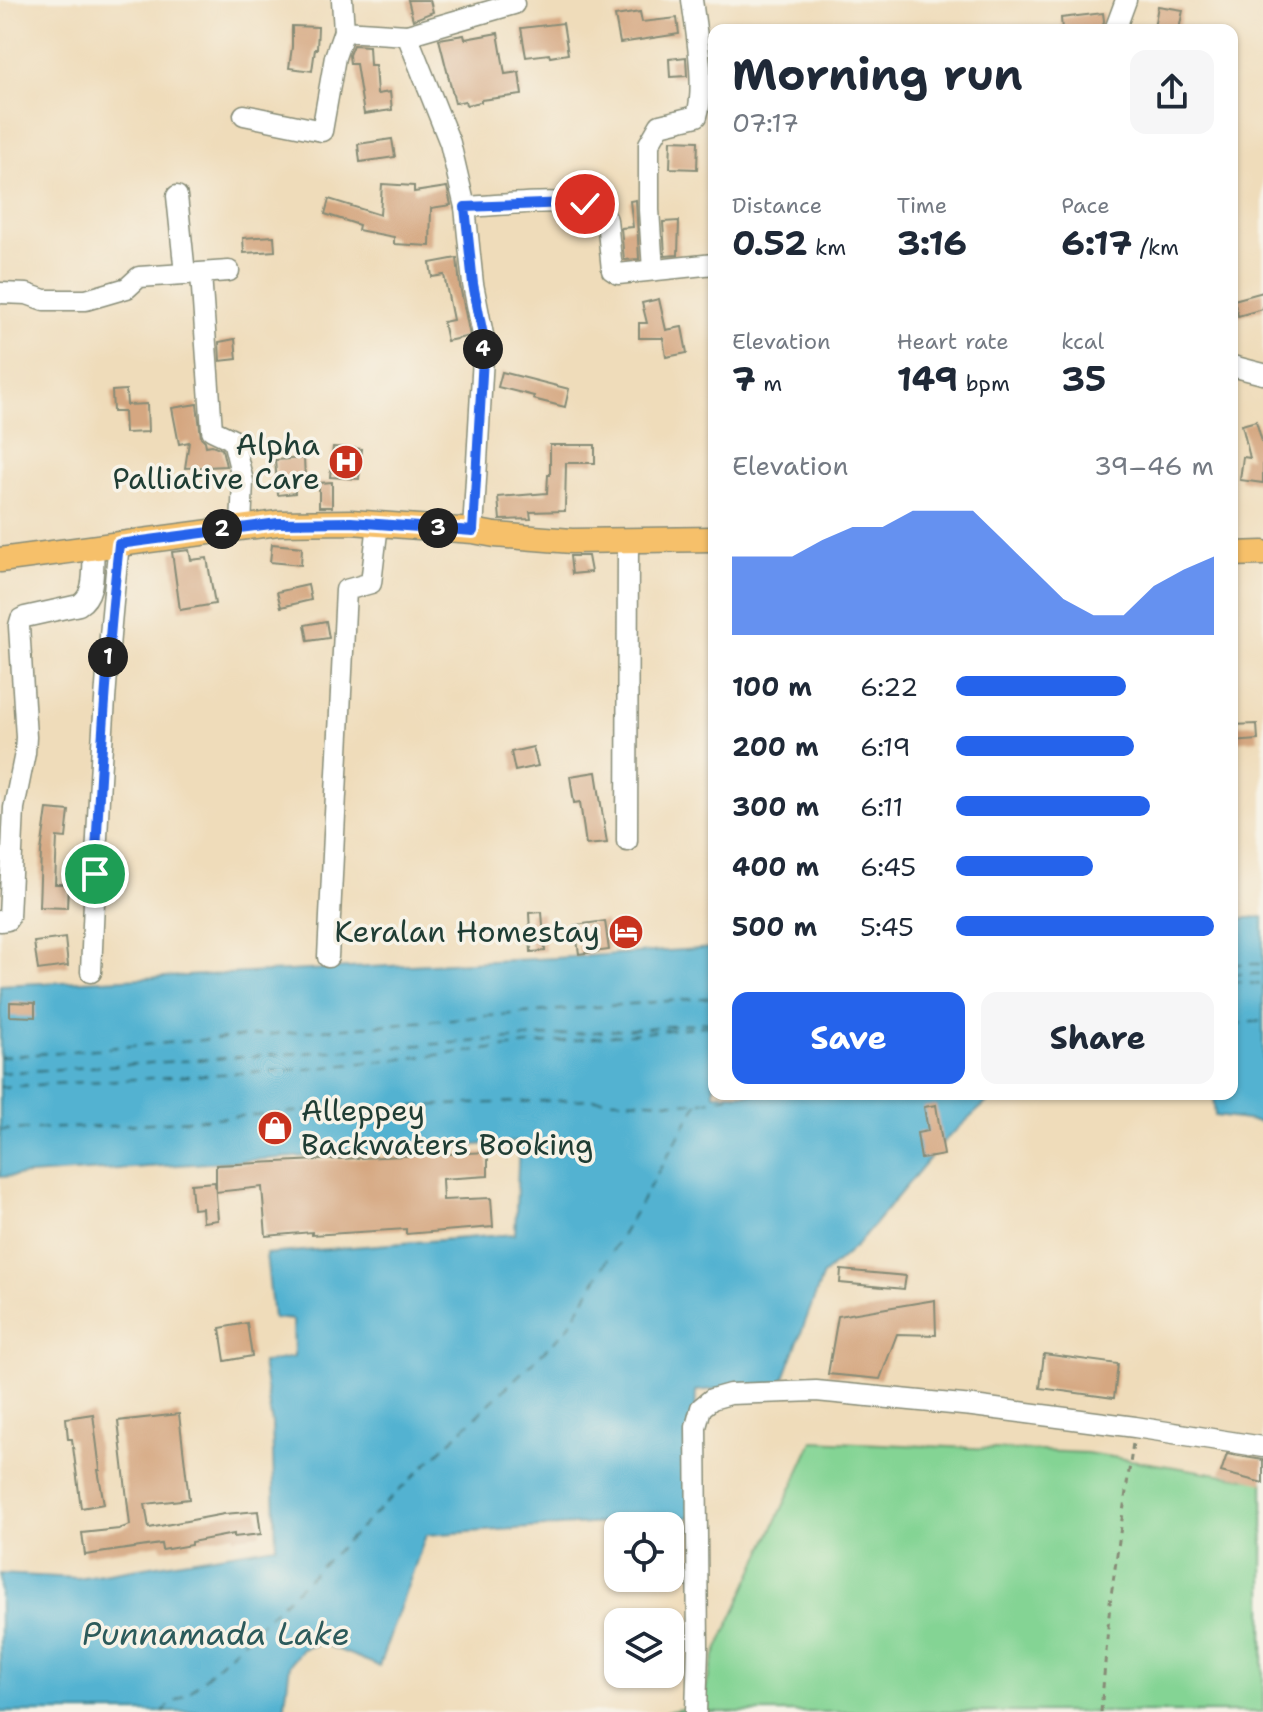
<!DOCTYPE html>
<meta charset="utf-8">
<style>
body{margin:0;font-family:"Shantell Sans",sans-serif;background:#f6f6f7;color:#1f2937;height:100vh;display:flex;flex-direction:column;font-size:30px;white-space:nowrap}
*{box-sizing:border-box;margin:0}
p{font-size:26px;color:#747a83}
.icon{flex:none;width:44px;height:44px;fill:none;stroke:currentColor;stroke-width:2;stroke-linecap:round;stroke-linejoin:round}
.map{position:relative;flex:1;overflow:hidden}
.side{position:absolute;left:708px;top:24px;width:530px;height:1076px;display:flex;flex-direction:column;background:#fff;border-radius:16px;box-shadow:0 2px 6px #0004}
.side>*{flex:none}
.fabs{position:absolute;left:604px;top:1512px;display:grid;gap:16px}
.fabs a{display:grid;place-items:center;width:80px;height:80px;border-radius:16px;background:#fff;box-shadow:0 2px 6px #0004;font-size:40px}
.pin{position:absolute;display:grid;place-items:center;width:68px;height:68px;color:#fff;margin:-34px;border:4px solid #fff;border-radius:50%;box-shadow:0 2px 8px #0007}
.km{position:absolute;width:40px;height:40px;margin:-20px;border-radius:50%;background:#222;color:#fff;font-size:22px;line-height:40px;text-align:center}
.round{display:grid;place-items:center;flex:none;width:84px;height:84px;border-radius:16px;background:#f6f6f7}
.headline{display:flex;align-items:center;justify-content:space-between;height:136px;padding:0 24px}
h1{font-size:44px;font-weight:700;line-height:60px}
.stats{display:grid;grid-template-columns:repeat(3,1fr);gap:12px;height:136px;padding:8px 24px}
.stats div{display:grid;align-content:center}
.stats b{font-size:34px;font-weight:700}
.stats small{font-size:22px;font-weight:400}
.stats p{font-size:22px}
.chart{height:224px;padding:16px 24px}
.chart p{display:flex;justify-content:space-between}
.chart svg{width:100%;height:144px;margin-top:8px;fill:#2563eb;opacity:.7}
.button{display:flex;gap:16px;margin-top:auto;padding:16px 24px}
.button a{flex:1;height:92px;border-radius:16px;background:#2563eb;color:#fff;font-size:32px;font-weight:700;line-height:92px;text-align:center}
.button a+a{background:#f6f6f7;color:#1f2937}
ul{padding:0 24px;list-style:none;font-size:26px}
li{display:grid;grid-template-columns:128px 96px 1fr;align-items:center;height:60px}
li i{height:20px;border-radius:10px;background:#2563eb}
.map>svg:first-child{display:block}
</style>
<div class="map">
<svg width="1263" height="1712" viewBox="0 0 1263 1712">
<rect width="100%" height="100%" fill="#f7f3e8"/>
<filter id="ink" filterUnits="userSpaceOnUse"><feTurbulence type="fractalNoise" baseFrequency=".0125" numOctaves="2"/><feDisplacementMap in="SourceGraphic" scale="16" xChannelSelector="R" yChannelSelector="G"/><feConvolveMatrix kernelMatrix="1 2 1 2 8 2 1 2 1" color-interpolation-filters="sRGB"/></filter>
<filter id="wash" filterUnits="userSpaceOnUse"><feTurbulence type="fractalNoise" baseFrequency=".006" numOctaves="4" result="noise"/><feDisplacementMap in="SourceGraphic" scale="32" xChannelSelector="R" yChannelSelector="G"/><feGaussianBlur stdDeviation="1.8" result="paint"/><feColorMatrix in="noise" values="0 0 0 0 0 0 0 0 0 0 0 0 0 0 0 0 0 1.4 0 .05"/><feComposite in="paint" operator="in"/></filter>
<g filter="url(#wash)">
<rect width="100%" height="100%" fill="#efdcba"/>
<!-- green -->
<polygon fill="#84d494" stroke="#528864" stroke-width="2" points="813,1441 1087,1453 1263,1481 1263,1712 665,1712 701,1705 715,1655"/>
<!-- water -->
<g fill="#52b2d1" stroke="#387882" stroke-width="2">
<polygon points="1263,917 1263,1122 1215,1116 1213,1094 1232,1094 1232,919"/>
<polygon points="714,948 714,1094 996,1094 943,1142 857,1245 823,1275 782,1383 696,1391 692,1517 426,1535 379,1666 321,1643 302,1649 290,1664 284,1712 0,1712 0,1574 77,1578 276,1546 272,1424 262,1363 294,1357 293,1320 273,1318 266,1254 515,1234 519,1142 0,1177 0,985 555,958"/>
</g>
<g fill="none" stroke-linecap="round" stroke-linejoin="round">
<!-- ferry -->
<g stroke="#2c5a5b" stroke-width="2" stroke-dasharray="10 8" stroke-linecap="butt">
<polyline points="1232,964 1263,964"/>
<polyline points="1232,974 1263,974"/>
<polyline points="1232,981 1263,985"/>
<polyline points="1232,1024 1263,1021"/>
<polyline points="0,1057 714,997"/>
<polyline points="0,1073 511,1039 682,1025 714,1021"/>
<polyline points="0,1087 307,1069 714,1025"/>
<polyline points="0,1130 99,1127 322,1110 591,1099 698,1103 738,1094"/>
<polyline points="161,1712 191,1691 568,1328 698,1103"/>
</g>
</g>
<g id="blocks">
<!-- building -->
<g fill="#d5a781">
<polygon points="408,0 430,0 433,12 413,20"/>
<polygon points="1158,6 1183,10 1179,30 1154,28"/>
<polygon points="640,12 642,22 677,18 679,34 620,43 615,16"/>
<polygon points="1103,13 1104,21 1102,30 1062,30 1061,18"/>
<polygon points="563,23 568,54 550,57 549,54 526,57 521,28"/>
<polygon points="292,26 318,27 317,49 315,49 312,71 289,68 292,47"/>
<polygon points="498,33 505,74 519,72 522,95 481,100 481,102 466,105 465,101 455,103 439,39 464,35 465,39"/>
<polygon points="353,45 369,46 370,65 375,65 377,94 390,92 392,110 364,114 356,64 350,64 349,55"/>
<polygon points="686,57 687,76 670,77 669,59"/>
<polygon points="392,139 395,157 360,162 358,144"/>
<polygon points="671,140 698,141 697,169 670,168"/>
<polygon points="382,184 414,186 414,192 447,187 451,205 431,208 430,246 394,244 394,237 358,230 359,225 325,214 329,199 380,215"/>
<polygon points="636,200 639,259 624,260 621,228 633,227 630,201"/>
<polygon points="679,221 678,255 665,256 663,222"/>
<polygon points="274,236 275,251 244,253 243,238"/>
<polygon points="457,258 460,286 470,336 447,341 443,322 453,320 444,275 432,277 430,263"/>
<polygon points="1263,292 1263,309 1238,316 1234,300"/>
<polygon points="659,299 666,330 682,327 687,353 666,357 663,338 639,338 639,323 647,323 642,303"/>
<polygon points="235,339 237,359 220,361 219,342"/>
<polygon points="502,372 569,389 565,407 533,399 534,396 498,387"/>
<polygon points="126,390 127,405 147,404 148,432 125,433 124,412 113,412 112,391"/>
<polygon points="197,404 201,437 205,441 206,446 212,445 222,449 226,466 185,468 189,442 179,444 172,408"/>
<polygon points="1256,421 1263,445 1263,483 1240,480 1243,457 1250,458 1242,425"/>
<polygon points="550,445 595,445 595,463 566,463 565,511 530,512 531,519 500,520 498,497 547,493 548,475 550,475"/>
<polygon points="333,447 362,449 359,479 330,477"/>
<polygon points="304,458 305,478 294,479 295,493 278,495 275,460"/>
<polygon points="332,482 332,507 319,507 319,483"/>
<polygon points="272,544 302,547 301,565 270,562"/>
<polygon points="189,550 191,560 207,558 215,604 180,610 172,552"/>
<polygon points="570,556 588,556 591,572 572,574"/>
<polygon points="308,585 311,600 281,607 277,592"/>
<polygon points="326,621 329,638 308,641 305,625"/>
<polygon points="1257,724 1258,740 1232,742 1232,725"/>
<polygon points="533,747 538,766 515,771 511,752"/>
<polygon points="596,772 607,843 586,845 580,802 574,803 570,776"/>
<polygon points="47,809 69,811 66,838 57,837 55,884 68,884 67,908 39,907 41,851"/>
<polygon points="542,912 545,951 531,952 529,913"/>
<polygon points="605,921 609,950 579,954 575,925"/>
<polygon points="65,938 68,966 38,970 34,942"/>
<polygon points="10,1002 35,1003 35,1017 10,1016"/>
<polygon points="936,1105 944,1155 921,1159 917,1133 928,1131 924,1107"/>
<polygon points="488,1152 488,1176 442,1179 443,1200 491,1198 493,1227 406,1234 406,1229 312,1235 312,1232 266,1236 262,1187 216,1192 216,1165"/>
<polygon points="215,1182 218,1220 203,1222 202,1208 193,1209 191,1184"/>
<polygon points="841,1270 906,1276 904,1289 840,1283"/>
<polygon points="935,1300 936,1335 897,1334 880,1379 828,1374 838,1316"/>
<polygon points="247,1323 252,1356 225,1361 220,1328"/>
<polygon points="1044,1354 1118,1364 1114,1398 1040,1388"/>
<polygon points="93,1414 100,1470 98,1470 104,1504 81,1508 72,1439 68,1439 66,1418"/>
<polygon points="179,1414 189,1499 145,1504 149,1528 224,1514 258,1511 261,1534 234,1537 234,1534 191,1542 191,1545 162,1550 161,1544 85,1555 82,1533 119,1529 130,1525 118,1421"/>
<polygon points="1227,1454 1263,1460 1263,1483 1221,1472"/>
</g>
</g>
</g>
<g filter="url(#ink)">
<use href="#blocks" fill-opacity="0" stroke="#878c77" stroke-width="2"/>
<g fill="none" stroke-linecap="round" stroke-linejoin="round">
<defs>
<g id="minor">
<polyline points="342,0 344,31 407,35 514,4"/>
<polyline points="1115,30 1126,0"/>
<polyline points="407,35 450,143 465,207 473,284 484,340 473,531"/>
<polyline points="244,115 322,131 335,57 344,31"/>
<polyline points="177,196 185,274"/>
<path d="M 465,207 C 508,205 559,197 600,208 L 607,220 L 612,270 L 618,274 L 714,264"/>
<path d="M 653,270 L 649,210 L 649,144 L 660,125 L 697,116 C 706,86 696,31 692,0"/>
<polyline points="201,274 212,430 233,440 243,481 241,527"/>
<polyline points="0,293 27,294 44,300 86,300 127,288 139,277 229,271"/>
<polyline points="1232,366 1263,374"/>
<polyline points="627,841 628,541"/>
<path d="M 0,921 L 7,920 L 9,917 L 14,808 L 25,753 L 26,737 L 19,626 L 21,619 L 25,617 L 79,605 C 97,594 92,567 94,548"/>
<polyline points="328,957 346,590 371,583 378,524"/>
<path d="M 91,972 C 97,829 103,686 119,544"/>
<polyline points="696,1712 698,1648 696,1427 701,1408 712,1399 730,1394 816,1391 973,1406 1135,1427 1263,1447"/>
</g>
<g id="major">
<polyline points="1232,554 1263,553"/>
<polyline points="0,560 278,523 351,522 473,531 495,535 572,541 714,539"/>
</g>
</defs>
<!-- minor casing -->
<use href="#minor" stroke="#878c77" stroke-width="23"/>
<!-- major casing -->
<use href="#major" stroke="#878c77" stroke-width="27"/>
<!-- path -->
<polyline stroke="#878c77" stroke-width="3" stroke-dasharray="6 6" stroke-linecap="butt" points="1101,1712 1110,1603 1133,1443"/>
<!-- minor -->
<use href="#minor" stroke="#fff" stroke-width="20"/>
<!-- major -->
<use href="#major" stroke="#f6c06b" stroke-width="24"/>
</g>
</g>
<g fill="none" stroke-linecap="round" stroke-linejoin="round" filter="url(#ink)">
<defs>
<path id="route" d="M 95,874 C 100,764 107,654 119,544 L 278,523 L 351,522 L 473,531 L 484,340 L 473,284 L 465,207 L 567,203 L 585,204"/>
</defs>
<!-- route casing -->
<use href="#route" stroke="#fff" stroke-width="16"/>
<!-- route -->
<use href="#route" stroke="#2563eb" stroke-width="10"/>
</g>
<!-- icons -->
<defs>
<symbol id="hospital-disc" viewBox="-11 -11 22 22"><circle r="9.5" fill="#c8321e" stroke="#f7f3e8"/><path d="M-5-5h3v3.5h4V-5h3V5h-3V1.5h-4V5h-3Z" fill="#fff"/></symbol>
<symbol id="hotel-disc" viewBox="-11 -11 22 22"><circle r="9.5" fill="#c8321e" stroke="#f7f3e8"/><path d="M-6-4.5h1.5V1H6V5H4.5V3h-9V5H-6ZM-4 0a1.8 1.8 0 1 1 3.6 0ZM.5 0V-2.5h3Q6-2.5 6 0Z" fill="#fff"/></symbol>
<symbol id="shop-disc" viewBox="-11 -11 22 22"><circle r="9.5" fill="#c8321e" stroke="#f7f3e8"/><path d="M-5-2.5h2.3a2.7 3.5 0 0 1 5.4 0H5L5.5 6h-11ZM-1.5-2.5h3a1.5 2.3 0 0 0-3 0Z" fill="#fff"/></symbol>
</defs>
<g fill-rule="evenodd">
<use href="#hospital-disc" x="326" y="442" width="40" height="40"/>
<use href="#hotel-disc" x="606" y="912" width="40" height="40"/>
<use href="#shop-disc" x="255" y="1108" width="40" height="40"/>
</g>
<g text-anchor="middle" stroke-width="7" stroke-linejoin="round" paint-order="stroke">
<!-- poi labels -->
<g font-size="30" fill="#1f3d34" stroke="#f7f3e8" text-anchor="end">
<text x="320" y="455">Alpha<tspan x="320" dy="34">Palliative Care</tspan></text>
<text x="600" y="942">Keralan Homestay</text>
<text x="301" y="1121" text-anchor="start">Alleppey<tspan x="301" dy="34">Backwaters Booking</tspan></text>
</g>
<!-- water labels -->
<g font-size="32" font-style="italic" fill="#2c5a5b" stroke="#f7f3e8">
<text x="216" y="1645">Punnamada Lake</text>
</g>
</g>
</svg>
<div class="fabs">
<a><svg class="icon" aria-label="locate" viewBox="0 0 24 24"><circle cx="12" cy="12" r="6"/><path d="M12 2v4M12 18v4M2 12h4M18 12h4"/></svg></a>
<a><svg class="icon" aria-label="layers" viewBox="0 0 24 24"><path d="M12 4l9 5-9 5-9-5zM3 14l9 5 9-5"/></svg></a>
</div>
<div class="pin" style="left:95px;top:874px;background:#1e9e55"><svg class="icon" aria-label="arrive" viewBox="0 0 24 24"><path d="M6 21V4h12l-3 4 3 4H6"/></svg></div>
<div class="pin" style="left:585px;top:204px;background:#d93025"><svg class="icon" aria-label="check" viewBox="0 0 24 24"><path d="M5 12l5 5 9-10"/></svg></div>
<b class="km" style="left:108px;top:657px">1</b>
<b class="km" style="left:222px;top:529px">2</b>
<b class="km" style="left:438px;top:528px">3</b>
<b class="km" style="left:483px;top:349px">4</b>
<section class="side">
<div class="headline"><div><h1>Morning run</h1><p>07:17</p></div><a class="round"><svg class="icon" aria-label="share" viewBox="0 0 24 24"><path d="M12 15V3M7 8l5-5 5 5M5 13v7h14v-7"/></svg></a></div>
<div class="stats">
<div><p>Distance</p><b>0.52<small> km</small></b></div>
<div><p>Time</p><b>3:16</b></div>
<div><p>Pace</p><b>6:17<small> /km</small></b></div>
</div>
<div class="stats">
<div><p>Elevation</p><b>7<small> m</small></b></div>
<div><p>Heart rate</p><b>149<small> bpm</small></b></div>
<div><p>kcal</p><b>35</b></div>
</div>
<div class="chart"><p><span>Elevation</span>39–46 m</p>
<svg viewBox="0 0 160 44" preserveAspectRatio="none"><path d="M0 44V20L10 20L20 20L30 15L40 11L50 11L60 6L70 6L80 6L90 15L100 24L110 33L120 38L130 38L140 29L150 24L160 20V44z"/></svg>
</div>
<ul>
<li><b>100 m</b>6:22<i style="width:66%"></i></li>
<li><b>200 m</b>6:19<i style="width:69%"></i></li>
<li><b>300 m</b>6:11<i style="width:75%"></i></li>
<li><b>400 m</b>6:45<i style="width:53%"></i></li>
<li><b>500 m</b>5:45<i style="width:100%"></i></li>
</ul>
<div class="button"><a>Save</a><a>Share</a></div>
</section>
</div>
